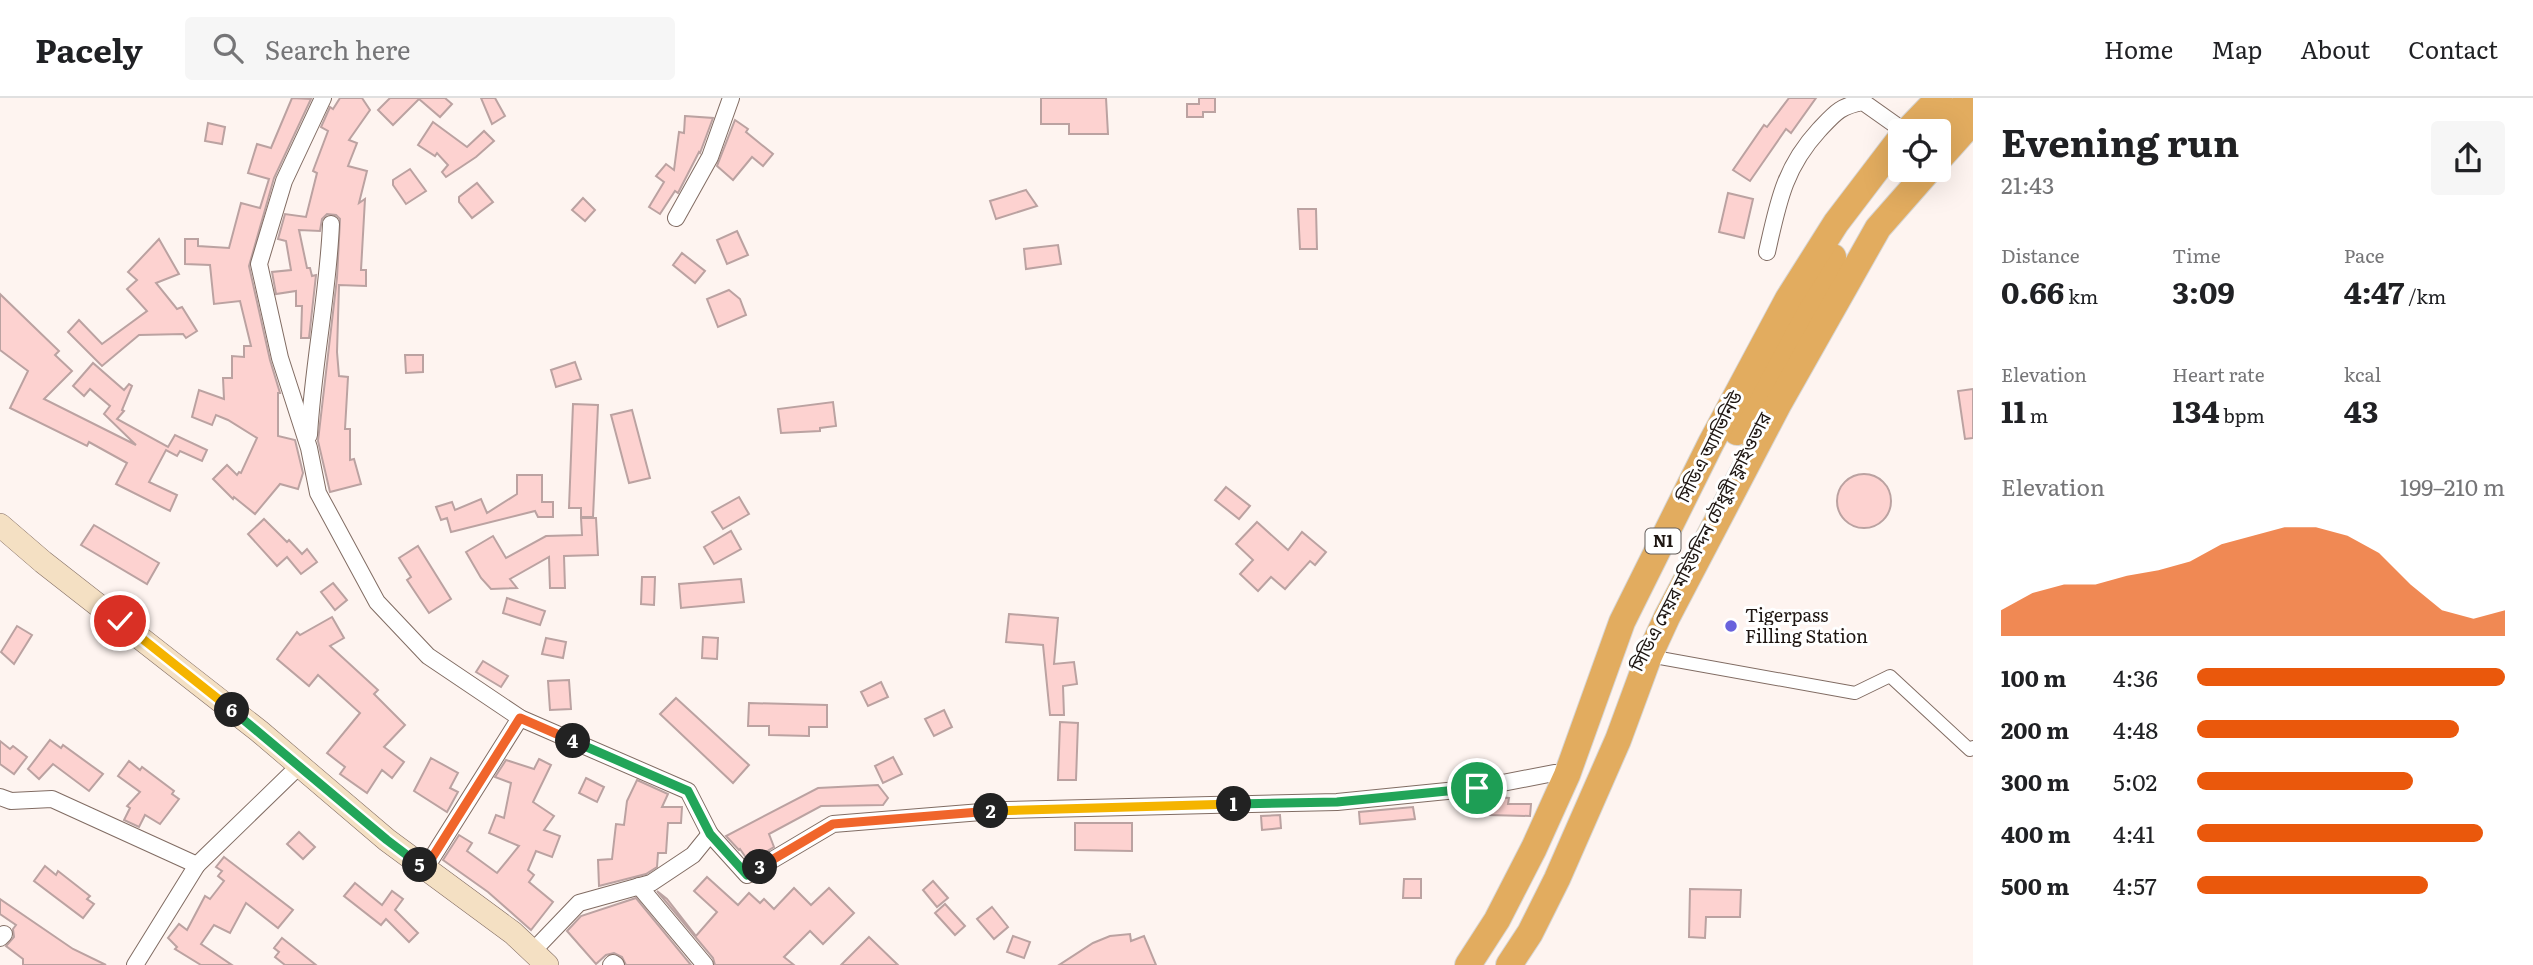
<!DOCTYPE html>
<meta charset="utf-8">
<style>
body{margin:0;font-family:Literata,"Noto Sans Bengali",serif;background:#f6f6f6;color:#202124;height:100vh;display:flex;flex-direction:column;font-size:26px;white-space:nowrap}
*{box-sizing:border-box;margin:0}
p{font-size:23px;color:#757577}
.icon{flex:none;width:38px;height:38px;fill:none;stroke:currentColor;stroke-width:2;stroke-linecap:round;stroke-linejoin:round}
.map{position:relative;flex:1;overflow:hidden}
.side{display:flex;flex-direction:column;background:#fff;width:560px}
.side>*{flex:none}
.buttons{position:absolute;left:1888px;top:21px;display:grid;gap:14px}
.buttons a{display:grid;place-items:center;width:63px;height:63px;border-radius:7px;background:#fff;box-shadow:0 7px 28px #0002;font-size:35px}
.pin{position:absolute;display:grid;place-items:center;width:60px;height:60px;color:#fff;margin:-30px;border:4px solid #fff;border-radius:50%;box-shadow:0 2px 7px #0007}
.km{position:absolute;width:35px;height:35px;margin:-18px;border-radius:50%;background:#222;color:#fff;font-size:19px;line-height:35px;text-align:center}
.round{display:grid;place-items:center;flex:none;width:74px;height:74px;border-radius:7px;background:#f6f6f6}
.summary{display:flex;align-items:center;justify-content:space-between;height:119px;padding:0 28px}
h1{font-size:38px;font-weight:700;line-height:52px}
.metrics{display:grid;grid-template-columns:repeat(3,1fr);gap:10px;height:119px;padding:7px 28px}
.metrics div{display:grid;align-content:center}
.metrics b{font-size:30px;font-weight:700}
.metrics small{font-size:19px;font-weight:400}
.metrics p{font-size:19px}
.chart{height:196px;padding:14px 28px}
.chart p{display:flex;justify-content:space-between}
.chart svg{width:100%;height:126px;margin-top:7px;fill:#ea580c;opacity:.7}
ul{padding:0 28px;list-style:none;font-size:23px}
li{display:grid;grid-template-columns:112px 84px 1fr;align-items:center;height:52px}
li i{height:18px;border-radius:9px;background:#ea580c}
header{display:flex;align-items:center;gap:42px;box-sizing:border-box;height:98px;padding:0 35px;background:#fff;border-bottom:2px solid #e0e0e0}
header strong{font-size:33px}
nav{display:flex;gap:38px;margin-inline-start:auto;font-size:24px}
.search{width:490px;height:63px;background:#f6f6f6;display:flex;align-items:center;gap:18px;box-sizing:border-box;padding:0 24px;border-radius:7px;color:#757577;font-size:26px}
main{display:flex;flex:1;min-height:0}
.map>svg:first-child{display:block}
</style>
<header>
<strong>Pacely</strong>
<div class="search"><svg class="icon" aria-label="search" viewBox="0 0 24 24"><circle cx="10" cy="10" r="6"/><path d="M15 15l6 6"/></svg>Search here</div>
<nav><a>Home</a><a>Map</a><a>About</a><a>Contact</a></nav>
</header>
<main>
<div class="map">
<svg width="1973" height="867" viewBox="0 0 1973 867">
<rect width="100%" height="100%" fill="#fef4f0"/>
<!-- building -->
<g fill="#fdd2d0" stroke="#bba2a1" stroke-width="2">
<polygon points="292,0 311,1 274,80 249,168 270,262 280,295 278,295 278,338 295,342 303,375 298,391 280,386 255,416 234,399 233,401 213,381 227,367 237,377 239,374 241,375 257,340 228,322 216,317 212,327 192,319 199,292 224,301 223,280 232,280 232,258 244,259 244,248 251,248 240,203 214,206 210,167 185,166 185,141 198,141 198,148 229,150 241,105 260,110 269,81 248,75 257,46 271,50"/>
<polygon points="340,0 362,0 370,12 349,42 357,45 348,68 367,73 359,105 365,101 361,172 366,172 366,188 339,187 337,254 339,278 348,279 345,331 350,331 350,362 354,361 361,386 330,394 318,343 337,180 340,121 336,117 327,116 322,121 320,133 299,132 307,170 310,170 312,178 316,177 309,240 301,240 302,208 296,208 296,193 276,196 272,174 291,172 286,143 278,141 285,116 306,119 317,75 313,73 328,33 321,29 330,9 333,11"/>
<polygon points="390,0 445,0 452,6 440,19 419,1 393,27 378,12"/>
<polygon points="481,0 495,0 505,18 492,26"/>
<polygon points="1041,0 1106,0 1108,36 1069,36 1069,26 1041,26"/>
<polygon points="1199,0 1215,0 1215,14 1203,14 1203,19 1187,19 1187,6 1199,6"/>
<polygon points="1789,0 1816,0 1791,35 1786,31 1750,83 1733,72 1764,27 1767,29"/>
<polygon points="685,18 713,20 700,55 699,54 678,95 675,93 660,116 649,109 664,84 656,78 666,66 674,72 679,34 684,35"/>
<polygon points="735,22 748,31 746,34 773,56 763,68 752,59 733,82 717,68"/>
<polygon points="433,24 467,49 484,33 494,43 476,59 446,79 442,74 448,67 437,55 435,58 418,47"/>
<polygon points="208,25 225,29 222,46 205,43"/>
<polygon points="410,71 426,93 406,106 393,87 393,82"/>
<polygon points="477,85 493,104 472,120 459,104 459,99"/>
<polygon points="1026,92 1037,108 996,121 990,103"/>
<polygon points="1728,95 1753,101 1744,140 1719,134"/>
<polygon points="583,100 595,112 585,123 572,112"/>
<polygon points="1298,111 1316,111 1317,151 1300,151"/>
<polygon points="737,133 748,157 727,166 717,142"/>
<polygon points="159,141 179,176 156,185 177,211 182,209 197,233 186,240 183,236 139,237 102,268 68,234 79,222 102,246 147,213 127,191 137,182 128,174"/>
<polygon points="1058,147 1061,166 1026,171 1024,151"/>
<polygon points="682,155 705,173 695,185 673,167"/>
<polygon points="729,192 740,201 746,217 718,229 707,201"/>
<polygon points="0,196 59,253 55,257 72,273 44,301 136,347 104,316 110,308 90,291 84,298 73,288 93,265 124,292 129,286 132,288 122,312 124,313 117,321 168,349 175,337 207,352 202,363 180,353 177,358 166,352 149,384 177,397 170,413 116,386 127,365 89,344 87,348 10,310 28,273 0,252"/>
<polygon points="405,257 423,257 423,274 406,275"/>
<polygon points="575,264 581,281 556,289 551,272"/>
<polygon points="1973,291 1973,340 1965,341 1958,293"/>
<polygon points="833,304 836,328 820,330 820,333 781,335 778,311"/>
<polygon points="573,306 598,307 593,419 581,419 581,410 569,410"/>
<polygon points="632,312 650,380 629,385 611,317"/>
<circle cx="1864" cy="403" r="27"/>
<polygon points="517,377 542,377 542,404 553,404 553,419 538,419 535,413 451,434 447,420 441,422 436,409 452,404 455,412 481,401 487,415 517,396"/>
<polygon points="1226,389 1250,408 1239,421 1215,402"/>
<polygon points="739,399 749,416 723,431 712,414"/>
<polygon points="581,420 596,420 598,457 564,458 565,490 550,490 549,459 510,481 517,490 491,491 481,480 466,454 493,438 506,460 546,438 582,437"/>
<polygon points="264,421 287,444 289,442 302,456 307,451 317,464 301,476 287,459 277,468 248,436"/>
<polygon points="1257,424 1288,452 1302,434 1326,454 1315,467 1310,463 1285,491 1271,479 1258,493 1240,476 1253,462 1236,446"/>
<polygon points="94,427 159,465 147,486 81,447"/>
<polygon points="731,433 741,451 714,466 704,449"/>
<polygon points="418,448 451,501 429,515 407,482 411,479 399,460"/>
<polygon points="642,479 655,479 654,507 641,506"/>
<polygon points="741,481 744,504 681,510 679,486"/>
<polygon points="333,485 347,502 335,512 321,494"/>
<polygon points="507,500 545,513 540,527 503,515"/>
<polygon points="1009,516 1058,520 1054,566 1074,564 1077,586 1063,588 1064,617 1050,617 1043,547 1006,544"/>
<polygon points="332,519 344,540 330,548 378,592 374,596 405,627 384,649 404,664 392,680 382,672 367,695 340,676 345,669 327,655 360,615 318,577 309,588 277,561 297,534 300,537"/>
<polygon points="17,528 32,537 14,566 1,554"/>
<polygon points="703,539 718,540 717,561 702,560"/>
<polygon points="546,540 566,544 563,560 542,556"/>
<polygon points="483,563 508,578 501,589 476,574"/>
<polygon points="569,582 571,611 550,612 548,583"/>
<polygon points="881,584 888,599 868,608 861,594"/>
<polygon points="676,600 749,667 733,685 660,616"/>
<polygon points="749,605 827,607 827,629 809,629 809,638 769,637 769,628 748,628"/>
<polygon points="944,612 952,629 934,638 925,621"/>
<polygon points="1060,624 1078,625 1076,682 1058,682"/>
<polygon points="50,642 61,650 63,647 103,676 89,693 53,666 39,681 28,671"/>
<polygon points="0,643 10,651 13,648 27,659 14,676 0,666"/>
<polygon points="893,659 902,676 883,685 875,668"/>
<polygon points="431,660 458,675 450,690 458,694 447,714 414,693"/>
<polygon points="539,661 551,667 533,704 554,718 544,732 560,738 552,759 536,753 528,772 534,777 529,784 553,804 531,832 488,794 443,762 459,737 472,745 467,753 497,775 519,748 489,735 496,717 504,720 511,685 495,679 506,662 534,671"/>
<polygon points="129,663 140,672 142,669 174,693 172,696 179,701 160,726 145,717 139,729 124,722 130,710 127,708 140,694 118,678"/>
<polygon points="586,680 604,689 597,704 579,695"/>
<polygon points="637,682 668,696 662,709 682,709 681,725 668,725 666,755 658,755 657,769 646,776 599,788 598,762 612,761 616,726 624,727 627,703"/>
<polygon points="878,687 888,700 883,707 821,708 769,736 774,749 749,764 740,751 739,752 726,738 818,690"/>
<polygon points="1496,699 1509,700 1508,706 1531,706 1530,718 1488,717 1489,705 1495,705"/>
<polygon points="1413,709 1415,721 1360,726 1359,714"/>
<polygon points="1280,717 1281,730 1262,732 1261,718"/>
<polygon points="1075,725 1132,725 1132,753 1075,752"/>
<polygon points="299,734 315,749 303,761 287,746"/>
<polygon points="224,759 293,812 278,830 246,805 230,835 214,827 201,846 232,867 201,867 175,851 177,849 168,840 179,826 187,832 205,798 210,801 224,783 218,778 222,773 216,769"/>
<polygon points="45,768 56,777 58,773 90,798 87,801 94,806 83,820 34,783"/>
<polygon points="707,779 738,807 749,795 760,805 764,801 774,811 794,790 811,807 829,790 854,815 823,846 810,833 784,859 794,867 715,867 713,860 657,793 667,801 696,838 717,814 694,793"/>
<polygon points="1404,781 1421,781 1421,800 1403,800"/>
<polygon points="933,783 948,800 937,809 923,792"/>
<polygon points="355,785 382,807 392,793 403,801 395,812 418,835 409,844 386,821 381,827 344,798"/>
<polygon points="1690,791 1741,792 1740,819 1706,819 1705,840 1689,839"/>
<polygon points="636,800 691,867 626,867 622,859 614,855 606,857 596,866 567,833 581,818"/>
<polygon points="0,801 73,851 106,867 23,867 23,861 6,848 14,839 13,831 16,827 0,816"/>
<polygon points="945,806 965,828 955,837 935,815"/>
<polygon points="992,809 1008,829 994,841 977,821"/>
<polygon points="1130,836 1131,843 1144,838 1156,867 1059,867 1093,845 1110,838"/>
<polygon points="1013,838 1030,844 1024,860 1007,854"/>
<polygon points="869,839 898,867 841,867"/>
<polygon points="282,840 316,867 285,867 275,859 279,854 274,850"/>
</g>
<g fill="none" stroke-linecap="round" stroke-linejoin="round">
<defs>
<polyline id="pedestrian" points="1649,558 1855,595 1890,578 1970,652 1973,649"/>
<g id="minor">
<polyline points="323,0 284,83 259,166 280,260 309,350 318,395 377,504 428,558 520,620 688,693 710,736"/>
<polyline points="676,120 710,59 731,0"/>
<path d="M 1767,154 C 1778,105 1784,70 1819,32 C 1835,15 1840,8 1863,4 L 1904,33"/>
<path d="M 309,337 C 313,267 328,197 331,126"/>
<polyline points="0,699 11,703 52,701 197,767 135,867"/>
<polyline points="197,767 299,668"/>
<polyline points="425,771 520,620"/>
<polyline points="639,788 705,867"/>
<polyline points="0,840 4,836"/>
<polyline points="533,853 579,805 651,785 693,757 710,736 747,777 833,726 1006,712 1337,704 1477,690 1554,675 1567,677"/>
<polyline points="611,867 613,865 616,867"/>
</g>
<polyline id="secondary" points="0,427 43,464 259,633 387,742 513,835 547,867"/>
<g id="trunk">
<polyline points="1907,33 1939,0"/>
<polyline points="1941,33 1970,0"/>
<polyline points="1939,61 1973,23"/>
<polyline points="1737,334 1833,159"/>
<polyline points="1468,867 1497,822 1534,750 1567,677 1622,524 1711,345 1788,201 1836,125 1900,41"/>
<polyline points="1509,867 1530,835 1557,781 1618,642 1649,558 1667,519 1779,305 1878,130 1929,72"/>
</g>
</defs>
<!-- pedestrian casing -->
<use href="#pedestrian" stroke="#816c63" stroke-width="14"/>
<!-- minor casing -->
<use href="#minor" stroke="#816c63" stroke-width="18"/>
<!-- secondary casing -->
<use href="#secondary" stroke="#816c63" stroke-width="24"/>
<!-- trunk casing -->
<use href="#trunk" stroke="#d6d5d4" stroke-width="28"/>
<!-- pedestrian -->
<use href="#pedestrian" stroke="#fff" stroke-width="12"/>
<!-- minor -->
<use href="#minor" stroke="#fff" stroke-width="16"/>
<!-- secondary -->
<use href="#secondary" stroke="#f4e0c3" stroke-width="23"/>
<!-- trunk -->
<use href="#trunk" stroke="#e2ac5f" stroke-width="26"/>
</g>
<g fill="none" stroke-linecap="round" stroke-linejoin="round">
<defs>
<polyline id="split-1" points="1234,706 1337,704 1477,690"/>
<polyline id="split-2" points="991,713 1234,706"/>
<polyline id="split-3" points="760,769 833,726 991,713"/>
<polyline id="split-4" points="573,643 688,693 710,736 747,777 760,769"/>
<polyline id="split-5" points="420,767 425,771 520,620 573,643"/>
<polyline id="split-6" points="232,612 387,742 420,767"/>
<polyline id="split-7" points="120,523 232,612"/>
</defs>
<!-- split-1 casing -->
<use href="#split-1" stroke="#fff" stroke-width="14"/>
<!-- split-2 casing -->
<use href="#split-2" stroke="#fff" stroke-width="14"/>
<!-- split-3 casing -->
<use href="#split-3" stroke="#fff" stroke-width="14"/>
<!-- split-4 casing -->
<use href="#split-4" stroke="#fff" stroke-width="14"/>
<!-- split-5 casing -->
<use href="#split-5" stroke="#fff" stroke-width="14"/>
<!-- split-6 casing -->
<use href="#split-6" stroke="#fff" stroke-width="14"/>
<!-- split-7 casing -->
<use href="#split-7" stroke="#fff" stroke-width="14"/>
<!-- split-1 -->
<use href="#split-1" stroke="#22a559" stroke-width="9"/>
<!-- split-2 -->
<use href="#split-2" stroke="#f5b400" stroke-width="9"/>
<!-- split-3 -->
<use href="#split-3" stroke="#f0652b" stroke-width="9"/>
<!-- split-4 -->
<use href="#split-4" stroke="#22a559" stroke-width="9"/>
<!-- split-5 -->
<use href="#split-5" stroke="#f0652b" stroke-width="9"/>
<!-- split-6 -->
<use href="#split-6" stroke="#22a559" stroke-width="9"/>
<!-- split-7 -->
<use href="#split-7" stroke="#f5b400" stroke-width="9"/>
</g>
<!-- markers -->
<circle fill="#6962dc" stroke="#fff" stroke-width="2.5" cx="1731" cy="528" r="7"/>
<g text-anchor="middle" stroke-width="6" stroke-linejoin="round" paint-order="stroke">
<!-- shield labels -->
<rect fill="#fff" stroke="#625c59" stroke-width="2" x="1645.5" y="430.5" width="35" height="25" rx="5"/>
<g font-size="16" font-weight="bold" fill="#1e1612">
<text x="1663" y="449">N1</text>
</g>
<!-- street labels -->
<g font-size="18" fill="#1e1612" stroke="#fff">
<text transform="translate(1710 349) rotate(-63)" y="6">সিডিএ অ্যাভিনিউ</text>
<text transform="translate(1701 444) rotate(-63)" y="6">সিডিএ মেয়র মহিউদ্দিন চৌধুরী ফ্লাইওভার</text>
</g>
<!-- poi labels -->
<g font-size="18" fill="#1e1612" stroke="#fff" text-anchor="start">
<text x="1745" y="524">Tigerpass<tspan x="1745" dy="21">Filling Station</tspan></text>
</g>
</g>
</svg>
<div class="buttons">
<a><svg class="icon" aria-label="locate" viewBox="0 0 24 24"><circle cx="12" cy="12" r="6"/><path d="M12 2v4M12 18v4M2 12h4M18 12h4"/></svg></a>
</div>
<div class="pin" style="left:1477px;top:690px;background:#1e9e55"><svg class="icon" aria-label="arrive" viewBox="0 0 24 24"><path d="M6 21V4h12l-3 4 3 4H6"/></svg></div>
<div class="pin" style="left:120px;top:523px;background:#d93025"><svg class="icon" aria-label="check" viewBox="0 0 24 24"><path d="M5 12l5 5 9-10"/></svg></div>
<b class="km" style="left:1234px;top:706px">1</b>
<b class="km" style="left:991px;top:713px">2</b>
<b class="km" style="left:760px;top:769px">3</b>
<b class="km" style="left:573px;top:643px">4</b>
<b class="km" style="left:420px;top:767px">5</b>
<b class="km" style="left:232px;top:612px">6</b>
</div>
<section class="side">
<div class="summary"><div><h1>Evening run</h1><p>21:43</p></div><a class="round"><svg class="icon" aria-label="share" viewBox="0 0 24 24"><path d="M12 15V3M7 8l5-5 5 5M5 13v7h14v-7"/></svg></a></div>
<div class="metrics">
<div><p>Distance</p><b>0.66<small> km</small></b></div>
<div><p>Time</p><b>3:09</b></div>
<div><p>Pace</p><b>4:47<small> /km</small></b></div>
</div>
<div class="metrics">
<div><p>Elevation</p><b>11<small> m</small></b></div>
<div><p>Heart rate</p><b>134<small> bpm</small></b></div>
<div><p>kcal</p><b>43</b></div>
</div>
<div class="chart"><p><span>Elevation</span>199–210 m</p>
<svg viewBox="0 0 160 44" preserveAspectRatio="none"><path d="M0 44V35L10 29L20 26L30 26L40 23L50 21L60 18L70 12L80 9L90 6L100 6L110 9L120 15L130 26L140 35L150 38L160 35V44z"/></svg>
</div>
<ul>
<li><b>100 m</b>4:36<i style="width:100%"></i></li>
<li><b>200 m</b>4:48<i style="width:85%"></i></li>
<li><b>300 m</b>5:02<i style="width:70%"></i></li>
<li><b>400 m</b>4:41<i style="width:93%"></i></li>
<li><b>500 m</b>4:57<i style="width:75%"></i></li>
</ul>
</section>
</main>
